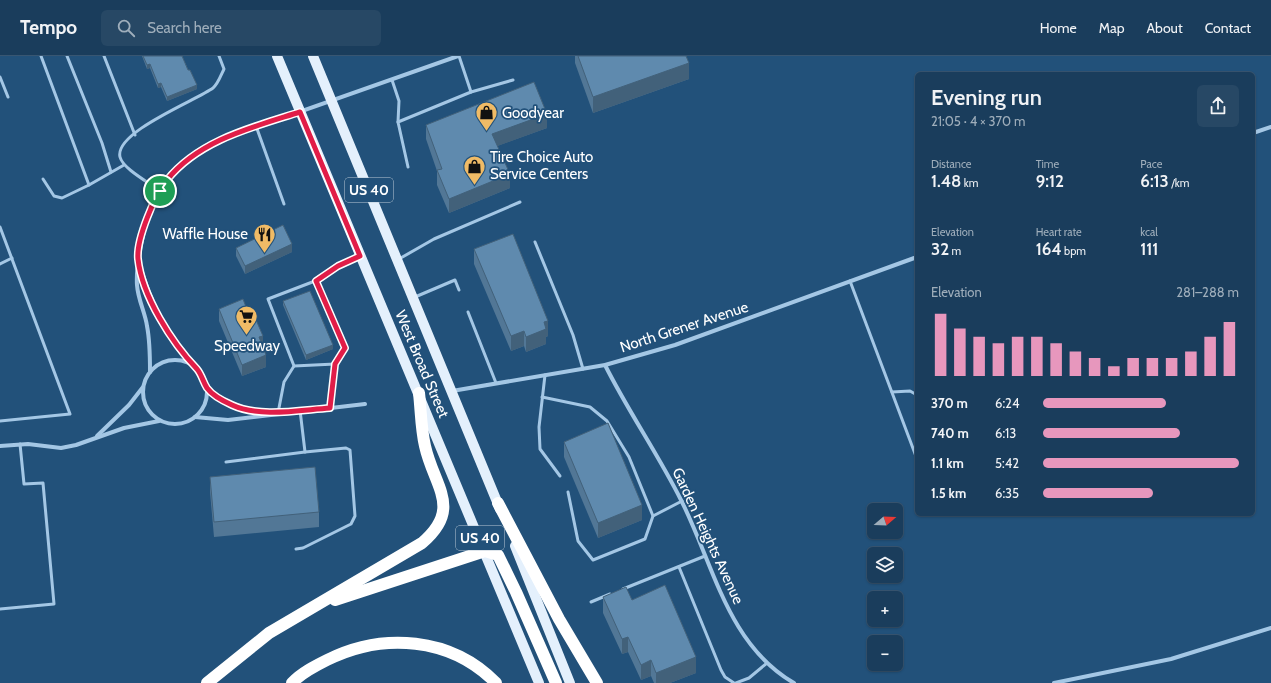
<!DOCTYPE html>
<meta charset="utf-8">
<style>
body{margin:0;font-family:Cabin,sans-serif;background:#274865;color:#f1f3f6;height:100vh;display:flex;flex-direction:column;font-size:15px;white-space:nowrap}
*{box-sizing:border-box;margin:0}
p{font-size:13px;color:#9faebb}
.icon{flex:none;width:22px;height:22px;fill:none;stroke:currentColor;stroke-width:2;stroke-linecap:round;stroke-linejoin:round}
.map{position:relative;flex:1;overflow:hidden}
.sheet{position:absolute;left:915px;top:16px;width:340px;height:444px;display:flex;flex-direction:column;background:#1a3d5c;border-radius:6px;box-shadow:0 1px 3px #0004,0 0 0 1px #385672}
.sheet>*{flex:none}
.needle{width:26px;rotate:71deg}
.buttons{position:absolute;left:867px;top:447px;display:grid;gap:8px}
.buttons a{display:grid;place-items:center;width:36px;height:36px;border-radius:6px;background:#1a3d5c;box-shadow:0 1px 3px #0004,0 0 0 1px #385672;font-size:20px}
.pin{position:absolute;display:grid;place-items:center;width:34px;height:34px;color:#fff;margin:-17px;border:2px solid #fff;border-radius:50%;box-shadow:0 1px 4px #0007}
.round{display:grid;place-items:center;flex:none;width:42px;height:42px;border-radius:6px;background:#274865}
.head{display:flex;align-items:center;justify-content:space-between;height:68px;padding:0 16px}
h1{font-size:22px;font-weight:600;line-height:30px}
.metrics{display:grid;grid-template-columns:repeat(3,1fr);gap:6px;height:68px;padding:4px 16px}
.metrics div{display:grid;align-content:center}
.metrics b{font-size:17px;font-weight:600}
.metrics small{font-size:11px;font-weight:400}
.metrics p{font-size:11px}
.chart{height:112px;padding:8px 16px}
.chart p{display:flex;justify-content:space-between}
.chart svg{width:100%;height:72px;margin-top:4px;stroke:#e797bd;stroke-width:6}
ul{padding:0 16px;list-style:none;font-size:13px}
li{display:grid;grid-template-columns:64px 48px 1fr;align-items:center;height:30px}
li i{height:10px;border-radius:5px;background:#e797bd}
header{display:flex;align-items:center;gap:24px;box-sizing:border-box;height:56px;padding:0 20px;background:#1a3d5c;border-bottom:1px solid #385672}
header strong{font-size:19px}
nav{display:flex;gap:22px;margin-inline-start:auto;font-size:14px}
.search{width:280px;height:36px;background:#274865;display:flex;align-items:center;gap:10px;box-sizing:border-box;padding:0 14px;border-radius:6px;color:#9faebb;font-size:15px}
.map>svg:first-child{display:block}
</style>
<header>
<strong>Tempo</strong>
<div class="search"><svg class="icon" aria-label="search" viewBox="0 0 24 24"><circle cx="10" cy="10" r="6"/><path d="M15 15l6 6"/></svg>Search here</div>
<nav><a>Home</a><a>Map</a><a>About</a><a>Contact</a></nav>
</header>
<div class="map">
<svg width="1271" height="627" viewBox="0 0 1271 627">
<rect width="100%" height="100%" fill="#22517a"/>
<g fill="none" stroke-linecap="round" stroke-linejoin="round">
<!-- lane -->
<g stroke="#a4c7e5" stroke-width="3">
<polyline points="41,0 89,129 124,109"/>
<polyline points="67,0 102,87 111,116"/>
<polyline points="104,0 135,79"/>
<polyline points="0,21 8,41"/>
<polyline points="392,24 399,45 398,66"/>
<polyline points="471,36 513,24"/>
<polyline points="256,70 284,148"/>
<polyline points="408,111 398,66 471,36 459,0"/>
<polyline points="43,123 54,140 62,142 89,129"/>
<path d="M 160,135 C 150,127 123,113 120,101 C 114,76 197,44 213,32 C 218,28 221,19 224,13 L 219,0"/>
<polyline points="0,171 70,358 0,365"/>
<polyline points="535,186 573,279 583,313"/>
<polyline points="399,203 434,183 520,146"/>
<polyline points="0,208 12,202"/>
<polyline points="850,225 917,403"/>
<polyline points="415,241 455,224 459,234"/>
<polyline points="468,256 496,327"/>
<polyline points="294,310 335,308 345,292 315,225"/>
<polyline points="545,319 539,371 540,393 560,420"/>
<polyline points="892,336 910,335 917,339"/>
<polyline points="542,341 590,351 607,365 629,401 653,460 645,483 593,504 578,485 568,436"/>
<polyline points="330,352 335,308"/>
<polyline points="278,357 284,326 294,310 268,243 315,225 339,210 358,201"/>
<polyline points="226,406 305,396"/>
<polyline points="653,460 682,445"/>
<polyline points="296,493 303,492 351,468 355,460 350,394 346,392 305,396 300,354"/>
<polyline points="679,511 721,614 725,621 734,627"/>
<polyline points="623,533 705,500"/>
<polyline points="591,546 610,538"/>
<polyline points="0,553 54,548 43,427 24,428 20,388"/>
<polyline points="736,627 749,622 767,607"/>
</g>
<!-- street -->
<g stroke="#a4c7e5" stroke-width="4">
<polyline points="1253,77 1271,71"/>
<path d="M 139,206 C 150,246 165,275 191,308"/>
<circle cx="175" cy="336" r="32"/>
<path d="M 605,309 C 628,355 658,398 681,444 C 714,509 727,588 794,627"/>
<path d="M 150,316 C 150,301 150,285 147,270 C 145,256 138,244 137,229 C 136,214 139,198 142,184 C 153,129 179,105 228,81 L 458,0"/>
<path d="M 206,332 C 228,351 244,353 272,356"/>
<polyline points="452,335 605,309 675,289 917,201"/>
<polyline points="195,361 228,364 365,348"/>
<polyline points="97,380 129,349 143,331"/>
<polyline points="0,390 28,388 61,392 76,389 124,372 159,365"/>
<polyline points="1054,627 1171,603 1271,572"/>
</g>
<!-- primary -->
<g stroke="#e4f0fc" stroke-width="10">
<polyline points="277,0 539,627"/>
<polyline points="313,0 500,453"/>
<polyline points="515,490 570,627"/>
</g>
<!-- highway -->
<g stroke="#fff" stroke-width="12">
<polyline points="498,447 559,563 597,627"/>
<polyline points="335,544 485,495 498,499 516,536 556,627"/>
<path d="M 207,627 L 269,577 L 422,487 C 463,452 434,431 425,390 C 421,373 421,355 419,337"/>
<path d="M 292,627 C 301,617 315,610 327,604 C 383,576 451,581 496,627"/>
</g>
</g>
<!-- wall -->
<g fill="#527796">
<polygon points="142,0 182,0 197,33 167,45 161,31 158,32 150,12 147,13"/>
<polygon points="575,0 686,0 689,23 593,57 575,7"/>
<polygon points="426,69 547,72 497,90 510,132 449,157 437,129 437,115 426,83"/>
<polygon points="236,192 292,196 245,218 236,200"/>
<polygon points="474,193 548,280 546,281 546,288 526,296 524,290 511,295 474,208"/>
<polygon points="283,245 333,293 306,304 283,249"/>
<polygon points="219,253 263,290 266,311 242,320 219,265"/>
<polygon points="564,386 642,464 598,482 564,401"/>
<polygon points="210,421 319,456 319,471 214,481 210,436"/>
<polygon points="603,541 632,544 696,617 670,627 654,627 651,620 641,624 628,596 622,598 603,557"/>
</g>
<!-- shaded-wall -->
<g fill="#42617a">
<polygon points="689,7 689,23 593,57 593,41"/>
<polygon points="150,8 150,12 147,13 147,9"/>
<polygon points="161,27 161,31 158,32 158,28"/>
<polygon points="197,29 197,33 167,45 167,41"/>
<polygon points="547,58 547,72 492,92 492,78"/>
<polygon points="510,118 510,132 449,157 449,143"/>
<polygon points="292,188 292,196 245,218 245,210"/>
<polygon points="548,265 548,280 546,281 546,288 526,296 526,281 544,266"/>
<polygon points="524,275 524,290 511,295 511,280"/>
<polygon points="263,280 263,292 259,281"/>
<polygon points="333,289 333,293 306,304 306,299"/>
<polygon points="266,299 266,311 242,320 242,309"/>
<polygon points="642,449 642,464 598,482 598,467"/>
<polygon points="628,581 628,596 622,598 622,583"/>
<polygon points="696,601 696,617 670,627 656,627 656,617"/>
<polygon points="651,604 651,620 641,624 641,609"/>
</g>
<!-- building -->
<g fill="#5f8aae" stroke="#42617a">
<polygon points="143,0 182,0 188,14 190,14 197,29 167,41 161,27 158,28 150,8 147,9"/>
<polygon points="578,0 686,0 689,7 593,41"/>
<polygon points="534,26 547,58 492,78 510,118 449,143 437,114 442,113 426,69"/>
<polygon points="283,169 292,188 245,210 236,192"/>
<polygon points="513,178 548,265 544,266 546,273 526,281 524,275 511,280 474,193"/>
<polygon points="310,235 333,289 306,299 283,245"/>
<polygon points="243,243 246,251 250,250 263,280 259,281 266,299 242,309 219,253"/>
<polygon points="608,367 642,449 598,467 564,386"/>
<polygon points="315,411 319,456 214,466 210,421"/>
<polygon points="665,529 696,601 656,617 651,604 641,609 628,581 622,583 603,541 626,531 632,544"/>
</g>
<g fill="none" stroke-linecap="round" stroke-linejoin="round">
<defs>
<path id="route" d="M 300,56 L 360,200 L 338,210 L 316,225 L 345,292 L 335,308 L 330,352 C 300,354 260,362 232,349 C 223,345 212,339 207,332 C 203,326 202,319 197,313 C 172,287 142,240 138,203 C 136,184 155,138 167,124 C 199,84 253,71 300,56 Z"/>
</defs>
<!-- route casing -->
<use href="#route" stroke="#fff" stroke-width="8"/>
<!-- route -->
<use href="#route" stroke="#e11d48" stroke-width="5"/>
</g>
<!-- icons -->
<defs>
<symbol id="shop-pin" viewBox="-11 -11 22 30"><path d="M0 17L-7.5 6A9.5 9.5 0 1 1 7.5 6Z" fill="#f0bb66" stroke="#22517a"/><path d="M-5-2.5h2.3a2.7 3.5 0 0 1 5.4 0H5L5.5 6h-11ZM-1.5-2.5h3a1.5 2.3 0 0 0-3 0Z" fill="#111"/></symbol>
<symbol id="restaurant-pin" viewBox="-11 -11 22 30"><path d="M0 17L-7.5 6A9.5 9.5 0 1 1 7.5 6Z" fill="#f0bb66" stroke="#22517a"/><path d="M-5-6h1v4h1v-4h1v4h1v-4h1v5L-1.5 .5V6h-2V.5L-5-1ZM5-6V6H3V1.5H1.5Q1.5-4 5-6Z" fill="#111"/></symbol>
<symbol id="supermarket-pin" viewBox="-11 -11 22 30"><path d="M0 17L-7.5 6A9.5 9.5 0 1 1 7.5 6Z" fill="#f0bb66" stroke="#22517a"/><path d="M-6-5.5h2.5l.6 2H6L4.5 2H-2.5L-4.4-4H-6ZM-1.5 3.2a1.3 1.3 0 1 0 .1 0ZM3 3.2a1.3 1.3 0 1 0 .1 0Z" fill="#111"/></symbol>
</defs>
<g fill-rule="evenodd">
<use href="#shop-pin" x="474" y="44" width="25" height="34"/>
<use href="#shop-pin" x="462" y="98" width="25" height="34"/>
<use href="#restaurant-pin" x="252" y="166" width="25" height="34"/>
<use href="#supermarket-pin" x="234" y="248" width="25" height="34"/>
</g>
<g text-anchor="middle" stroke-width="3.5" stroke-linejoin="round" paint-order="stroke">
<!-- shield labels -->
<g fill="#22517a" stroke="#bdcbd7" stroke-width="1">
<rect x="345" y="122" width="48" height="24" rx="3"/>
<rect x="456" y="470" width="48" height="24" rx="3"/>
</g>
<g font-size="14" font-weight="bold" fill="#fff">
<text x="369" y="139">US 40</text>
<text x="480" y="487">US 40</text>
</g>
<!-- poi labels -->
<g font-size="15" fill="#fff" stroke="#22517a" text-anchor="start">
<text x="502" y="62">Goodyear</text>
<text x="490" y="106">Tire Choice Auto<tspan x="490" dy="17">Service Centers</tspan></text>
<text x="248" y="183" text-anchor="end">Waffle House</text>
<text x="247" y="295" text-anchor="middle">Speedway</text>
</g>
<!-- street labels -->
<g font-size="15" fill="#fff" stroke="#22517a">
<text transform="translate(684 271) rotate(-18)" y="5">North Grener Avenue</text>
<text transform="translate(422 308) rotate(67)" y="5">West Broad Street</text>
<text transform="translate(708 480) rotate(65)" y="5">Garden Heights Avenue</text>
</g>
</g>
</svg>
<div class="buttons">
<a><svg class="needle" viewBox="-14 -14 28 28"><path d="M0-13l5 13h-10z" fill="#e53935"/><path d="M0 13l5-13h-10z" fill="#9faebb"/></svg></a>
<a><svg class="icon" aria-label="layers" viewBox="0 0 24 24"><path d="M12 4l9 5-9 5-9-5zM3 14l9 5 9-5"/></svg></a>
<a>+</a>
<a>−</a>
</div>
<div class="pin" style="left:160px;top:135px;background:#1e9e55"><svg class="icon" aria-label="arrive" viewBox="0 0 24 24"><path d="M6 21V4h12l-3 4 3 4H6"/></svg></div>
<section class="sheet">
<div class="head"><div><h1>Evening run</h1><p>21:05 · 4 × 370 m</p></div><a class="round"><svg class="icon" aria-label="share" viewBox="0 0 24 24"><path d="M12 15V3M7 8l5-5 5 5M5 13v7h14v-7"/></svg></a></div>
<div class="metrics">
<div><p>Distance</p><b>1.48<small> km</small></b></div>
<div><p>Time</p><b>9:12</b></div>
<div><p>Pace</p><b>6:13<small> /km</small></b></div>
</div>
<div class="metrics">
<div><p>Elevation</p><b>32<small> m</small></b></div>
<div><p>Heart rate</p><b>164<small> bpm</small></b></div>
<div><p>kcal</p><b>111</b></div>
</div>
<div class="chart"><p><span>Elevation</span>281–288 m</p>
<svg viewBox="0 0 160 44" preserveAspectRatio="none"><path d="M5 44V6M15 44V15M25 44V20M35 44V24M45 44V20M55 44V20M65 44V24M75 44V29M85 44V33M95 44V38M105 44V33M115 44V33M125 44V33M135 44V29M145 44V20M155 44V11"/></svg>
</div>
<ul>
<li><b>370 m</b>6:24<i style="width:63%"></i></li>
<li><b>740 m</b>6:13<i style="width:70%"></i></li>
<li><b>1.1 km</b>5:42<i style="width:100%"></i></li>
<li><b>1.5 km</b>6:35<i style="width:56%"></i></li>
</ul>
</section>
</div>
